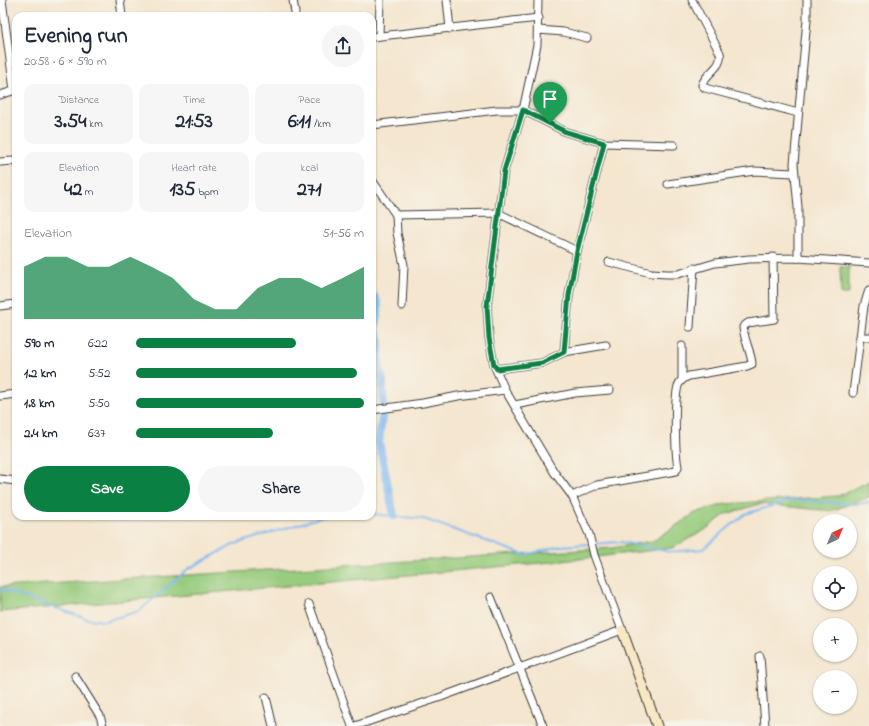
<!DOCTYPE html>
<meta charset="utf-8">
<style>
body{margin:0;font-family:"Indie Flower",sans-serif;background:#f6f6f7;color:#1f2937;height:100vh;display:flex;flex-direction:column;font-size:15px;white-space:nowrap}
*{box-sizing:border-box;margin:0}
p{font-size:13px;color:#747a83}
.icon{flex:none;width:22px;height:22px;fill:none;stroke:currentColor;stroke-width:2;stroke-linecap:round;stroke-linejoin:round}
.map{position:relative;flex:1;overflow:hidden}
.details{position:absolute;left:12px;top:12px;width:364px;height:508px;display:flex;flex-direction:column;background:#fff;border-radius:12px;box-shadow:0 1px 3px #0004}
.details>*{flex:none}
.needle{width:26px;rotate:44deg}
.tools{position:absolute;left:813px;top:514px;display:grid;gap:8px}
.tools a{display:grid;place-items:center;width:44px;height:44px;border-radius:50%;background:#fff;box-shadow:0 1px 3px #0004;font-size:20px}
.pin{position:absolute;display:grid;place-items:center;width:34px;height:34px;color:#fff;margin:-41px -17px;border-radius:50% 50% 50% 0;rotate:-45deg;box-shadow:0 0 4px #0007}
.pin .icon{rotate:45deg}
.round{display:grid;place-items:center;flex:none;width:42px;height:42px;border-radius:21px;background:#f6f6f7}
.head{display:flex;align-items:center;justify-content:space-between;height:68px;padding:0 12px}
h1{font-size:22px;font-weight:700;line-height:30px}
.figures{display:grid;grid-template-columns:repeat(3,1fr);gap:6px;height:68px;padding:4px 12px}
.figures div{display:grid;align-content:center;border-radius:10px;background:#f6f6f7;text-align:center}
.figures b{font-size:20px;font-weight:700}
.figures small{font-size:11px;font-weight:400}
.figures p{font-size:11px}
.chart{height:112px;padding:8px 12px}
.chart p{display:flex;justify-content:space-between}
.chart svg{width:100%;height:72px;margin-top:4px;fill:#0b8043;opacity:.7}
.button{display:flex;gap:8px;margin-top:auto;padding:8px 12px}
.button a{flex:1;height:46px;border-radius:24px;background:#0b8043;color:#fff;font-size:16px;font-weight:700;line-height:46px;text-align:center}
.button a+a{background:#f6f6f7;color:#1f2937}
ul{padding:0 12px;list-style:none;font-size:13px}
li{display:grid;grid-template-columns:64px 48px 1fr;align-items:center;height:30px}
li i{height:10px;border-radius:5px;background:#0b8043}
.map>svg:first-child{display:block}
</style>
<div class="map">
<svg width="869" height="726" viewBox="0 0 869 726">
<rect width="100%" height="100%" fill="#f7f3e8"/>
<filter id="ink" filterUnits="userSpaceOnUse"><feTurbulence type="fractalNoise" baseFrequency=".025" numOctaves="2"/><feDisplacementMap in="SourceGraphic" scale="8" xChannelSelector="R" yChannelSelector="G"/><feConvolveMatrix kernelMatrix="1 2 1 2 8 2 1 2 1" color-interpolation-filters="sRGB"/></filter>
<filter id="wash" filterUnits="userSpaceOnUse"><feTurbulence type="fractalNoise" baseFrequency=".012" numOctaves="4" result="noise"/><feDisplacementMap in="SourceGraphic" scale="16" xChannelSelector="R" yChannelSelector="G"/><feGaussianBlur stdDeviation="0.9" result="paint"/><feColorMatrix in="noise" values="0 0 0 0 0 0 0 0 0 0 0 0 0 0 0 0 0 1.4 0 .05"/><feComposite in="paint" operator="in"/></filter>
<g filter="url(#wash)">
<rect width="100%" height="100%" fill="#f4e6cf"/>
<!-- green -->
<g fill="#97cb7d" stroke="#5a744c">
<polygon points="840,267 849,267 849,294 841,294"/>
<polygon points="869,481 869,497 831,511 760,504 726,514 705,530 672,548 563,561 0,612 0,587 612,548 653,541 695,513 725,504 838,496"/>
</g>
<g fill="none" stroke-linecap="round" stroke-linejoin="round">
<!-- stream -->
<g stroke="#7fb8f0" stroke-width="2">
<polyline points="372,514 424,519 525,555 561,546 621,542 670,552 703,549 745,514 791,500 856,504 869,502"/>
<polyline points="0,589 88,619 105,621 139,611 188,569 235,544 325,516"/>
</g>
<!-- canal -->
<path stroke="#7fb8f0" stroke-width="8" d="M 372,294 C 381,303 379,318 374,329 L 379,338 L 379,366 L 383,383 L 383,409 L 379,442 L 394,516"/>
</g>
</g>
<g filter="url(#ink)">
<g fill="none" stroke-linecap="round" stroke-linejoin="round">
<defs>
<g id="street">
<polyline points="2,0 14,90"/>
<polyline points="120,0 122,16"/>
<polyline points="293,0 295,13"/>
<polyline points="447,0 450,29"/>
<path d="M 692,0 L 720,53 C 723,68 706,72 702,85 L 705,88 L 798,113"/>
<polyline points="538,30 564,32 587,38"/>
<polyline points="379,36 380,0"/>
<polyline points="372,37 539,18"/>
<polyline points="0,95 16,90"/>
<polyline points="372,125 497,110 523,110 566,132 604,143 674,145"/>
<polyline points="0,162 13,161 16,163"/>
<polyline points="372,180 396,215 397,233 404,265 402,306"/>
<polyline points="668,184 754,171 794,173"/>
<polyline points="396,215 498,213 577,251"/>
<polyline points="798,258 798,207 794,164 807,20 807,0"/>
<polyline points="609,262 651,273 667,274 678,274 715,263 749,259 798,258 869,263"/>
<polyline points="0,306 16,304"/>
<polyline points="690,327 694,268"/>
<polyline points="860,337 869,337"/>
<polyline points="682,346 682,379"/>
<polyline points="564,352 569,295 577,251 604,143"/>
<polyline points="497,369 542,363 564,352 606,345"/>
<polyline points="853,393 864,306 869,290"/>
<polyline points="0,396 16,394"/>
<polyline points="515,405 575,393 610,390"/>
<polyline points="372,410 423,403 458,396 505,390"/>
<polyline points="0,479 16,481"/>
<path d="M 572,496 L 597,485 L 676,471 L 678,467 C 675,452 674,400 678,386 C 680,380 684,378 689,376 L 747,366 L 752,364 C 751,351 744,340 743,327 L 748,323 L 774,319 L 773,257"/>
<polyline points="491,597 543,726"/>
<polyline points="309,604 352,726"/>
<polyline points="760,656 765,726"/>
<polyline points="75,676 100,716 103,726"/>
<polyline points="266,697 273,726"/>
<polyline points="355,726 441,697 622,630 594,555 589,534 572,496 554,472 505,390 494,365 489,338 487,306 504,171 523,110 537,45 538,0"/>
</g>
<polyline id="secondary" points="622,630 657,726"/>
</defs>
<!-- street casing -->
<use href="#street" stroke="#3c3a37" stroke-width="9"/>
<!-- secondary casing -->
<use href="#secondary" stroke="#3c3a37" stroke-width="11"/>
<!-- street -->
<use href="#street" stroke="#fff" stroke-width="7"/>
<!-- secondary -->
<use href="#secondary" stroke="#f8e8c3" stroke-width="9"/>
</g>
</g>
<g fill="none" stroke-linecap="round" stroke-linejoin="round" filter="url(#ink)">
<defs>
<polygon id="route" points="523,110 566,132 604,143 577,251 569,295 564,352 542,363 497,369 494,365 489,338 487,306 504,171"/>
</defs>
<!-- route casing -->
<use href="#route" stroke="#fff" stroke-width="8"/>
<!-- route -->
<use href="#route" stroke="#0b8043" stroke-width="5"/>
</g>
</svg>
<div class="tools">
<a><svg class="needle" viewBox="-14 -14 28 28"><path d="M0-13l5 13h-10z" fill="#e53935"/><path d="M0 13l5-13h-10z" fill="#747a83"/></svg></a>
<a><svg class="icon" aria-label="locate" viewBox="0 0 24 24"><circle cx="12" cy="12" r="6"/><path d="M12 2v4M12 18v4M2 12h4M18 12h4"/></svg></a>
<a>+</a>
<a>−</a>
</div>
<div class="pin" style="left:550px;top:123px;background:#1e9e55"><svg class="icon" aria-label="arrive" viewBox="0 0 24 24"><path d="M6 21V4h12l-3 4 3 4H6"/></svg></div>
<section class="details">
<div class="head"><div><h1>Evening run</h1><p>20:58 · 6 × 590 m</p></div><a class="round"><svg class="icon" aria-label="share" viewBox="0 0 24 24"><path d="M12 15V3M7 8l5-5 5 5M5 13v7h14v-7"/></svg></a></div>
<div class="figures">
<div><p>Distance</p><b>3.54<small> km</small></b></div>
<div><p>Time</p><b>21:53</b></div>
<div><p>Pace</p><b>6:11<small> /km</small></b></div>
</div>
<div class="figures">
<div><p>Elevation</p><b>42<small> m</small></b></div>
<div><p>Heart rate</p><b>135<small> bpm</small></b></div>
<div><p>kcal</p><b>271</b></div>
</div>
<div class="chart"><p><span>Elevation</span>51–56 m</p>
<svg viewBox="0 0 160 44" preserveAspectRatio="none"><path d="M0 44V12L10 6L20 6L30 12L40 12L50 6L60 12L70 19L80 32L90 38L100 38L110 25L120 19L130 19L140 25L150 19L160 12V44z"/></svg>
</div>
<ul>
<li><b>590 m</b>6:22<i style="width:70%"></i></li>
<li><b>1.2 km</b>5:52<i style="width:97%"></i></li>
<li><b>1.8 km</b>5:50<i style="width:100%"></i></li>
<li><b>2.4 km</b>6:37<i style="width:60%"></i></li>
</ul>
<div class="button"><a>Save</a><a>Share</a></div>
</section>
</div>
